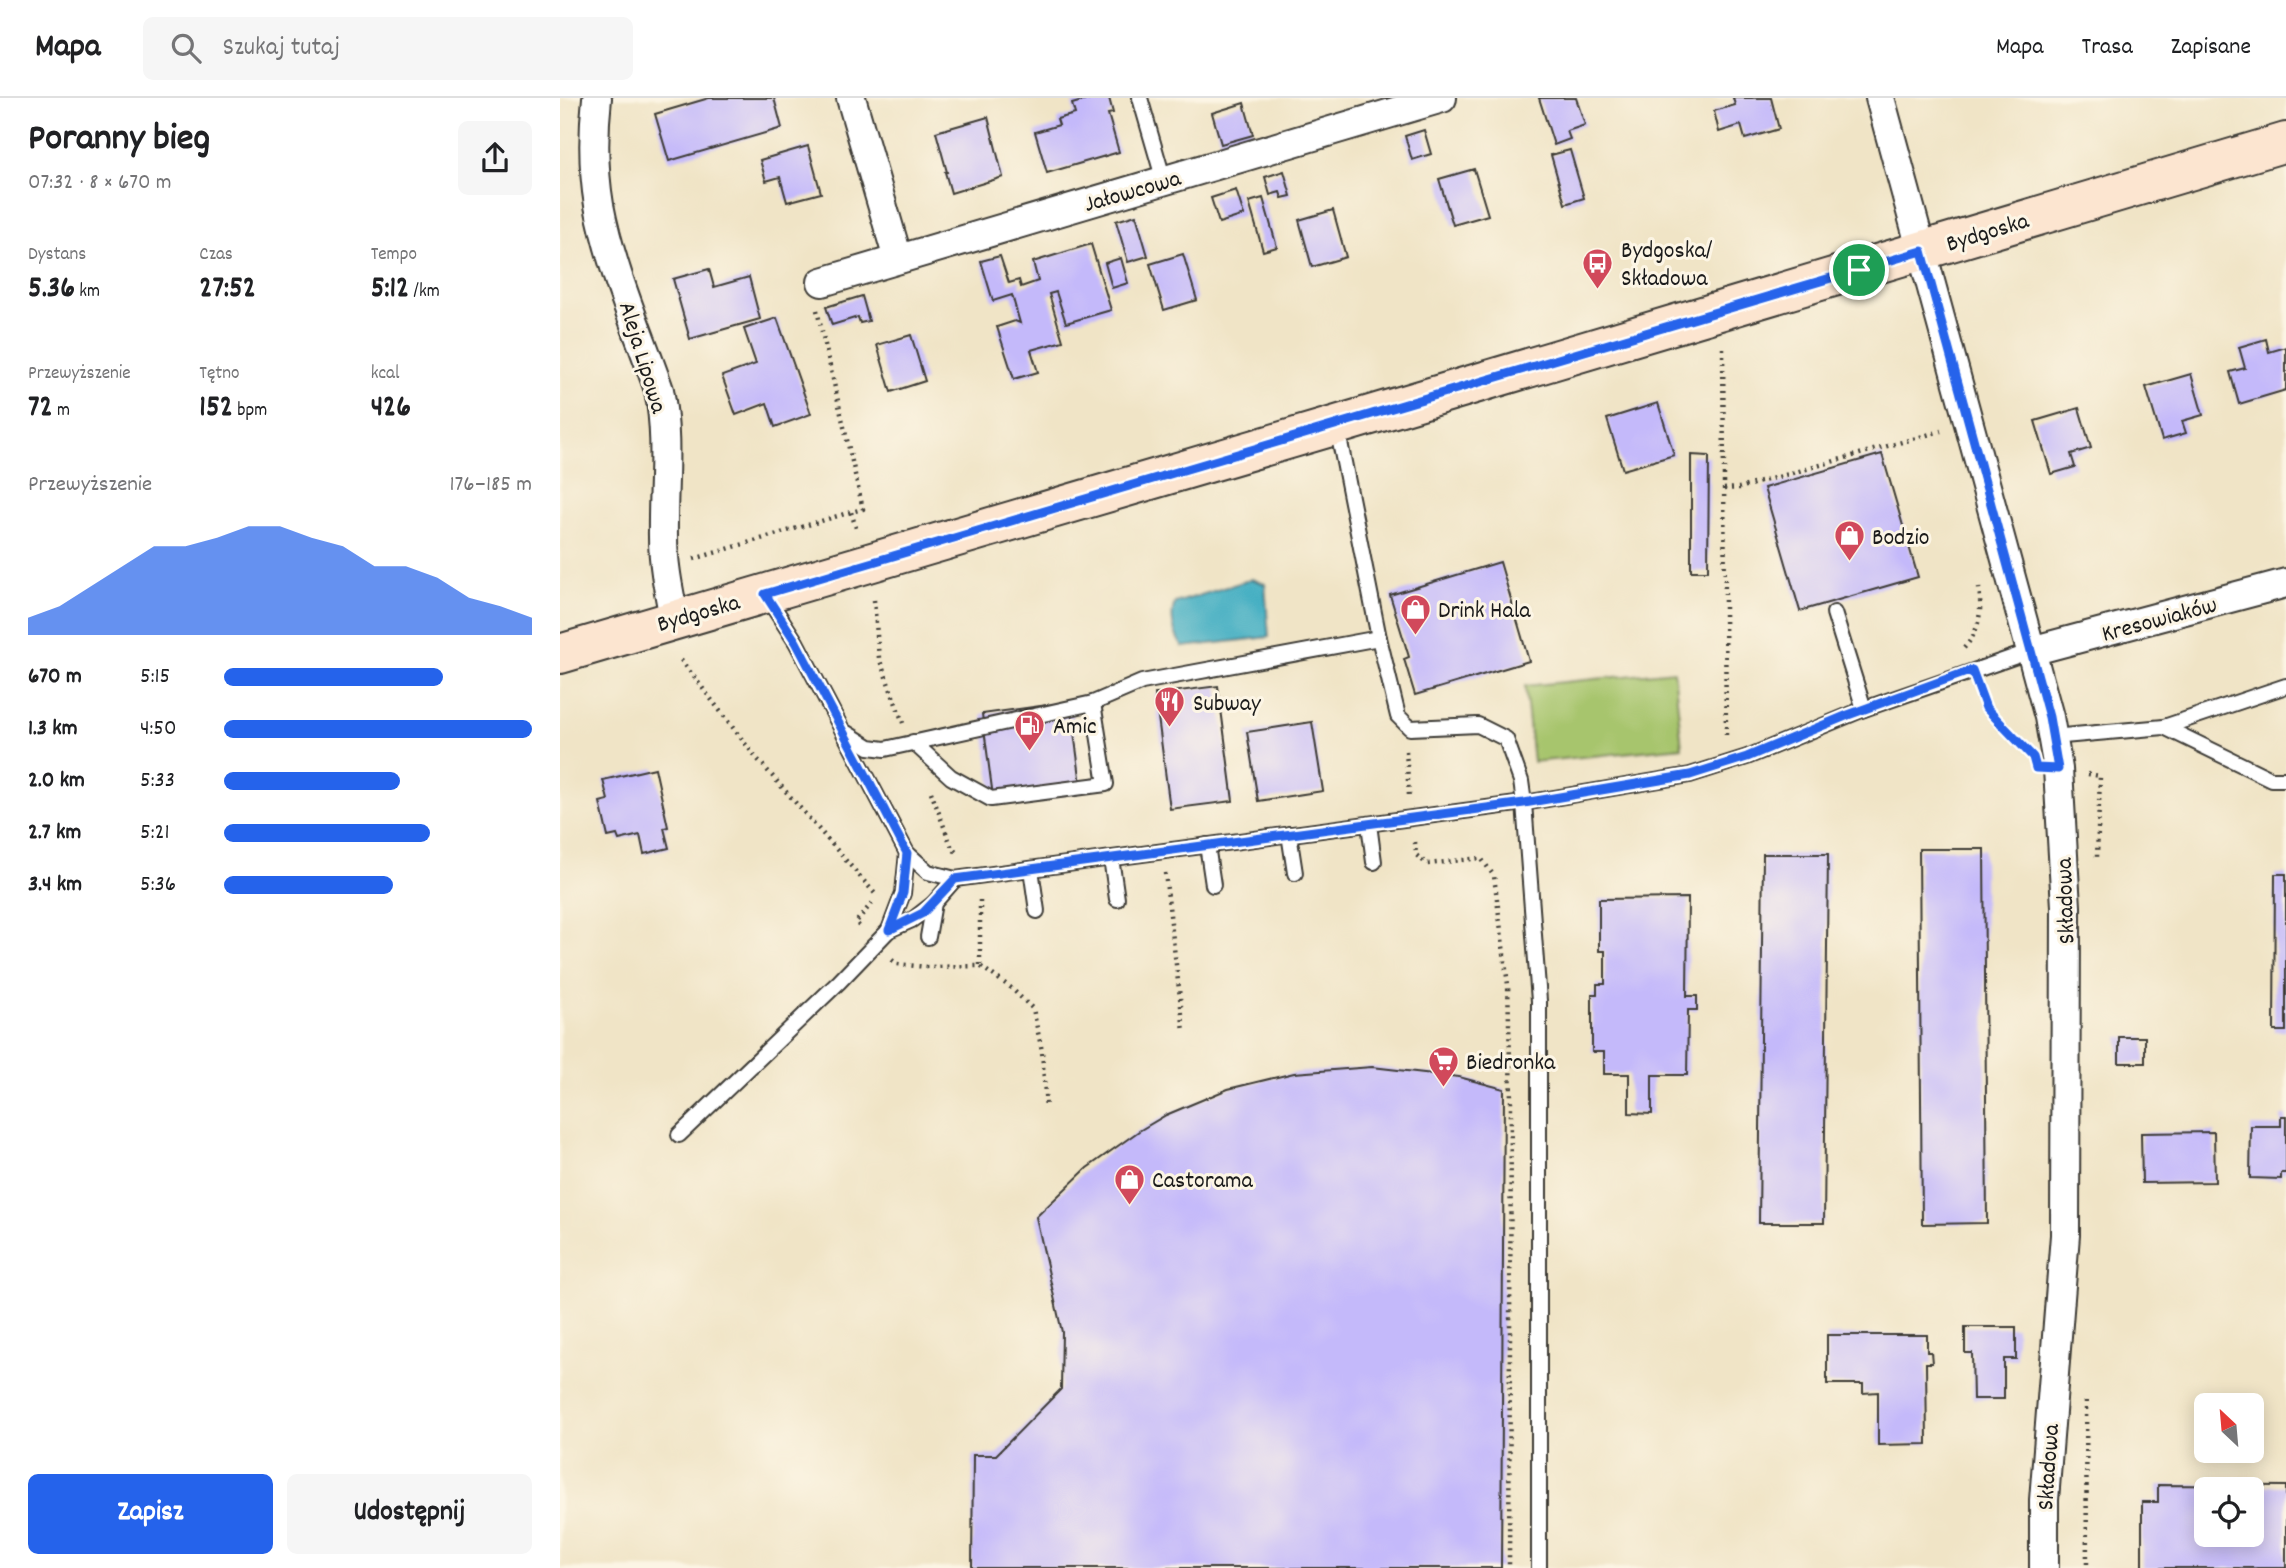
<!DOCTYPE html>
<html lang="pl">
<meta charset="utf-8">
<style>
body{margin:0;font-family:Dekko,sans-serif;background:#f6f6f6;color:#202124;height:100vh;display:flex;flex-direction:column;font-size:26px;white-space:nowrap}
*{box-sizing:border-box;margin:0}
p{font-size:23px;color:#757577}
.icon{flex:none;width:38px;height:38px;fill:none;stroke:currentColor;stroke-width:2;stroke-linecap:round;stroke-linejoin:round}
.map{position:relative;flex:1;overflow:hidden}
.sheet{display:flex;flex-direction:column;background:#fff;width:560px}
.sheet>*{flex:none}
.needle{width:46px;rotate:334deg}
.fabs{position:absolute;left:1634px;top:1295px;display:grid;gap:14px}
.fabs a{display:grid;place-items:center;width:70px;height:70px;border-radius:10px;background:#fff;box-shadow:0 4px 18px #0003;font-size:35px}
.pin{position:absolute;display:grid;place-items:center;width:60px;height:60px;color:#fff;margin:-30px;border:4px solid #fff;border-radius:50%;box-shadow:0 2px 7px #0007}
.round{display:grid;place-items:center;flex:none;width:74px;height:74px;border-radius:10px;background:#f6f6f6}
.head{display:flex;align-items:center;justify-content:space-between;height:119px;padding:0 28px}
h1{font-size:38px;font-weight:700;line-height:52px}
.figures{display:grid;grid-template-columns:repeat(3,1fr);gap:10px;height:119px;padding:7px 28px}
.figures div{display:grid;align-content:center}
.figures b{font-size:30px;font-weight:700}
.figures small{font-size:19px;font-weight:400}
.figures p{font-size:19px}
.chart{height:196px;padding:14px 28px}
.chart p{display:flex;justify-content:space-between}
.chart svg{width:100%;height:126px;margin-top:7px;fill:#2563eb;opacity:.7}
.action{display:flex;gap:14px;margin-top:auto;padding:14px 28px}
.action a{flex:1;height:80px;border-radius:10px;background:#2563eb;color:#fff;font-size:28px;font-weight:700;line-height:80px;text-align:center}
.action a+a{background:#f6f6f6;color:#202124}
ul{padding:0 28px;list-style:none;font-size:23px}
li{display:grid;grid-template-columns:112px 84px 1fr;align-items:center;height:52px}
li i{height:18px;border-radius:9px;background:#2563eb}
header{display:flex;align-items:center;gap:42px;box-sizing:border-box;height:98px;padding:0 35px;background:#fff;border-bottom:2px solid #e0e0e0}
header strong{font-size:33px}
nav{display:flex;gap:38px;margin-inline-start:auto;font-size:24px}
.search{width:490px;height:63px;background:#f6f6f6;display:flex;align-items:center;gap:18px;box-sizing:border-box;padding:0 24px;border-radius:10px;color:#757577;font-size:26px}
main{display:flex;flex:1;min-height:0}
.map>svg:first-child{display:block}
</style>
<header>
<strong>Mapa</strong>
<div class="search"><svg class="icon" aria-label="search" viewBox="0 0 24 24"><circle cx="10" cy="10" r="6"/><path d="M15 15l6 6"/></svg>Szukaj tutaj</div>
<nav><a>Mapa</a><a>Trasa</a><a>Zapisane</a></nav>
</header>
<main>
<section class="sheet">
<div class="head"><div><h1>Poranny bieg</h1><p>07:32 · 8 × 670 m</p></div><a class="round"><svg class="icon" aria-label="share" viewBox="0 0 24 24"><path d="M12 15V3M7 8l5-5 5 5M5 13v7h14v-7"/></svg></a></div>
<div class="figures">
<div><p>Dystans</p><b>5.36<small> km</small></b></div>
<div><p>Czas</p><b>27:52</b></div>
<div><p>Tempo</p><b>5:12<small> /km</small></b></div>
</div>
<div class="figures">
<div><p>Przewyższenie</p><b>72<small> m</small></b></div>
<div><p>Tętno</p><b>152<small> bpm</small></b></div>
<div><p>kcal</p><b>426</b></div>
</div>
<div class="chart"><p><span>Przewyższenie</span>176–185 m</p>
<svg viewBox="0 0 160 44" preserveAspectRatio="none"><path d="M0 44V38L10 34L20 27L30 20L40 13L50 13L60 10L70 6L80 6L90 10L100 13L110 20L120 20L130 24L140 31L150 34L160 38V44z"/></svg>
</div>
<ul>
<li><b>670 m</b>5:15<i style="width:71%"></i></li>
<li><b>1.3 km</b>4:50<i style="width:100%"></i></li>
<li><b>2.0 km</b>5:33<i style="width:57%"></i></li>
<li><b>2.7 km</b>5:21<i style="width:67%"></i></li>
<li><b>3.4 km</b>5:36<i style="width:55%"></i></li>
</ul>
<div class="action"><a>Zapisz</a><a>Udostępnij</a></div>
</section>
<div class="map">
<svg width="1726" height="1470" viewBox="0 0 1726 1470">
<rect width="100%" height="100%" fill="#fcf5e5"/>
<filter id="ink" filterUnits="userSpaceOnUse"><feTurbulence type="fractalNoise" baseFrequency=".0143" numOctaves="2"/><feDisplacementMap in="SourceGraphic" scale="14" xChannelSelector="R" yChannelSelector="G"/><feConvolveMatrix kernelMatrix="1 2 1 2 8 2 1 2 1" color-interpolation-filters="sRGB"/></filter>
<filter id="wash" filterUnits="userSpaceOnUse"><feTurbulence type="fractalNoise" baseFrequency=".00686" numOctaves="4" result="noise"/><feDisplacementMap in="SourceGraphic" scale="28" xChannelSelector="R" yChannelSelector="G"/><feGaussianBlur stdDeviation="1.57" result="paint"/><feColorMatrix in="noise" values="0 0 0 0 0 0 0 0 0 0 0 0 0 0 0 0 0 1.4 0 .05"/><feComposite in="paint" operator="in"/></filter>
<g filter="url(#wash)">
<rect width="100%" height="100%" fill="#f0e4c6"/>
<!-- green -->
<polygon fill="#a7c56d" stroke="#627044" stroke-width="2" points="1114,573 1122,649 973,664 965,588"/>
<!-- water -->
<path fill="#43aec2" stroke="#30656f" stroke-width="2" d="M 692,481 L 705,486 L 709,539 L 623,549 C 614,537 609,519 615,505 Z"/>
<g id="blocks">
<!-- building -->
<g fill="#c4b9fa" fill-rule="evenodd">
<polygon points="149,0 214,0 222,30 109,63 95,16"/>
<polygon points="533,0 549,0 553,15 548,16 559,54 487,75 475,34 499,27 497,21 515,16 512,6"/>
<polygon points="979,0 1016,0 1025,27 1007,33 1010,41 994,47"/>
<polygon points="1173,0 1211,0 1219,31 1185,41 1181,27 1159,34 1154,13 1175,7"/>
<polygon points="684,5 693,37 661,46 652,15"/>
<polygon points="428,19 443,79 391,95 385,74 387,74 376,34"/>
<polygon points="864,32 871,56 852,62 845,38"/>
<polygon points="248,48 261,95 227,104 220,79 206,83 200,62"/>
<polygon points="1010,52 1024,100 1005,106 991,57"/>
<polygon points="914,71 928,117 893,127 879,81"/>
<polygon points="724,73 731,98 722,100 720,94 710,97 705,79"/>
<polygon points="676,92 684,117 659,125 651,100"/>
<polygon points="703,100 717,149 703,153 689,104"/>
<polygon points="773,112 786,159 752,169 739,122"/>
<polygon points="576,117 588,158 568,164 556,123"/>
<polygon points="531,146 551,212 506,225 496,194 489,196 503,243 471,252 478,274 454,281 437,229 455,223 460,225 452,197 433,203 421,163 440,158 449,185 459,182 461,189 478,183 473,164"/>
<polygon points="623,156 637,202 604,212 590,166"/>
<polygon points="561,160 568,185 552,190 545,165"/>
<polygon points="149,171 154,189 189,179 200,221 130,241 113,181"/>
<polygon points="302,198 309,223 300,225 298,219 272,227 266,209"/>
<polygon points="217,220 251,316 215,329 207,305 176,317 162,278 196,266 184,231"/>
<polygon points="351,237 365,283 331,294 317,247"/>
<polygon points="1706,241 1709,254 1726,249 1726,292 1679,306 1670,274 1685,270 1679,249"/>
<polygon points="1631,276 1643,317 1622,323 1626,335 1602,342 1586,289"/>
<polygon points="1098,305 1114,357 1063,372 1047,321"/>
<polygon points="1519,310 1531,350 1511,356 1515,369 1491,376 1475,323"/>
<polygon points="1322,356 1358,479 1240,513 1204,390"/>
<polygon points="1131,357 1149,358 1148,473 1131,473"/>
<polygon points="940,464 969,563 855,597 844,561 849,559 830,497"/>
<polygon points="658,588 673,703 610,711 595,596"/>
<polygon points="510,604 522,694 434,706 422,616"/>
<polygon points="752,624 763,693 698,703 687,634"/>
<polygon points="95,670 108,729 104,730 109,750 84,756 80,737 59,742 57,737 48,739 40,704 48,702 43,682"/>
<polygon points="1359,751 1424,751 1427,1125 1362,1126"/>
<polygon points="1203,756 1268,756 1264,1125 1199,1125"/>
<polygon points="1715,776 1726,776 1726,933 1714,933"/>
<polygon points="1128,800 1127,898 1137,898 1137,912 1128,912 1127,977 1092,977 1092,1016 1069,1015 1069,976 1044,976 1044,954 1032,954 1032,896 1037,896 1037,886 1045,886 1045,853 1039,853 1039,801"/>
<rect x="1559" y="939" width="26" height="26"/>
<polygon points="812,969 899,979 944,991 941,1470 412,1470 413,1357 436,1357 501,1291 502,1234 476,1119 527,1070 579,1033 606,1017 668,991 734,975"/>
<polygon points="1721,1018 1726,1018 1726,1075 1721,1075 1721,1081 1690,1080 1691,1028 1721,1028"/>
<polygon points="1654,1034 1655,1084 1582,1085 1581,1035"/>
<polygon points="1405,1229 1456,1229 1456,1261 1444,1261 1444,1301 1413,1301 1412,1255 1405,1255"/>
<polygon points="1267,1237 1367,1237 1367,1254 1371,1254 1372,1265 1366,1265 1367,1346 1318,1347 1318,1294 1303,1295 1303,1286 1267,1286"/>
<path d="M 1598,1387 L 1726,1388 L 1726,1470 L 1582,1470 L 1582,1404 L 1598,1404 ZM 1647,1391 L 1692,1391 L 1692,1437 L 1647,1437 Z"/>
</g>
</g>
</g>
<g filter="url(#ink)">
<use href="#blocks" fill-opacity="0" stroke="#3c3a36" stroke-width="2"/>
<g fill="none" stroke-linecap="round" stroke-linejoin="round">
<defs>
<g id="lane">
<polyline points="580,0 604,83"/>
<polyline points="777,329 819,540 838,618 850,630 918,627 946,641 961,683 964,705 979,903 979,1470"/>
<polyline points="207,499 236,544 347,755 368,774 395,781 964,705 1130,677 1187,659 1304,611 1471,553"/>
<polyline points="1274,515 1304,611"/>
<polyline points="1604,629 1711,681 1726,681"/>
<polyline points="285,634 309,649 325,651 533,605 582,584 819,540"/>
<polyline points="1492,639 1604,629 1726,588"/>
<polyline points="353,644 391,679 431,701 546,686 533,605"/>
<polyline points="809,726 814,764"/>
<polyline points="729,736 735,775"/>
<polyline points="647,747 653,787"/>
<polyline points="551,760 557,801"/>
<polyline points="471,771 477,813"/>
<polyline points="329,832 343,795 347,755"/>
<polyline points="368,839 374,805 395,781"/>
<polyline points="119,1037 279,884 329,832 352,822 374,805"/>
</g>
<g id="street">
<path d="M 37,0 C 33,36 33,71 39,107 C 51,171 78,232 99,292 C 109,342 102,389 103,439 C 103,466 109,494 114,520"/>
<polyline points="291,0 338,161"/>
<polyline points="1320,0 1471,553 1489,619 1498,671 1506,809 1505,1137 1484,1402 1484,1470"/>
<polyline points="262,184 882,0"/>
<polyline points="1471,553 1726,485"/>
</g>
<polyline id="secondary" points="0,556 777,327 1726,44"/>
</defs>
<!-- lane casing -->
<use href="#lane" stroke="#3c3a36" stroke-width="18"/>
<!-- street casing -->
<use href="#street" stroke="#3c3a36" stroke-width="32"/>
<!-- secondary casing -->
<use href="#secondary" stroke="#3c3a36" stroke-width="42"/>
<!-- path -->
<g stroke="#3c3a36" stroke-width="4.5" stroke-dasharray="2 5" stroke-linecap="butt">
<polyline points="257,212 303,411 291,414 297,433"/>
<polyline points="1163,250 1166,640"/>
<polyline points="1164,391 1179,390 1381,333"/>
<polyline points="134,461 291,414"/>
<polyline points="314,502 319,560 343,625"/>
<path d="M 1404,550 C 1420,533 1422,513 1419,490"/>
<polyline points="121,562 194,657 317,798"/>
<polyline points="1421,596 1426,610 1461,646"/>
<polyline points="846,653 849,697"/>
<polyline points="1528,676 1540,678 1537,759"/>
<polyline points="371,694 392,750 398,756"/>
<polyline points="855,744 856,757 867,766 921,760 934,778 948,887 951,1001 949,1470"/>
<polyline points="605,775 624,933"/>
<polyline points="420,802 420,868"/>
<polyline points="299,828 296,824 312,805"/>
<polyline points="332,862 337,866 367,869 420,868 450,889 473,911 482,953 486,1010"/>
<polyline points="1526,1303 1527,1470"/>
</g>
<!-- lane -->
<use href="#lane" stroke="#fff" stroke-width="14"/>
<!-- street -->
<use href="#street" stroke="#fff" stroke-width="28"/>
<!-- secondary -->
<use href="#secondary" stroke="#fce5d0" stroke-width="38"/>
</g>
</g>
<g fill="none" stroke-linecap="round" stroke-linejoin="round" filter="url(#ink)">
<defs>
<polygon id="route" points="1362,153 1471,553 1489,619 1498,671 1476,670 1473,659 1426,610 1412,572 1288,617 1187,659 1130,677 964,705 395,781 363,815 329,832 343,795 347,755 236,544 205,496"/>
</defs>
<!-- route casing -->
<use href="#route" stroke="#fff" stroke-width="14"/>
<!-- route -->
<use href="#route" stroke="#2563eb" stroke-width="9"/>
</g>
<!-- icons -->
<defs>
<symbol id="bus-pin" viewBox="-11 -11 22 30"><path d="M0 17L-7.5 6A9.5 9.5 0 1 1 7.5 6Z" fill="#d1495b" stroke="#fcf5e5"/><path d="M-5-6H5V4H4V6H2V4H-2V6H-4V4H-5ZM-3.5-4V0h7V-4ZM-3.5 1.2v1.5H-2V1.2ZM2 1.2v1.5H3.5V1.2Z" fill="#fff"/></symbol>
<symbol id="shop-pin" viewBox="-11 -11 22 30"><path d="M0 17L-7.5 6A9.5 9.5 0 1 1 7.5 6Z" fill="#d1495b" stroke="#fcf5e5"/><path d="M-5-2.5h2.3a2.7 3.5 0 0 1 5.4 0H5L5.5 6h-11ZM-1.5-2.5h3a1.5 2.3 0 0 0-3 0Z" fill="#fff"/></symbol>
<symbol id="restaurant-pin" viewBox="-11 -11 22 30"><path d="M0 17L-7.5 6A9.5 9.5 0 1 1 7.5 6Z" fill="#d1495b" stroke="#fcf5e5"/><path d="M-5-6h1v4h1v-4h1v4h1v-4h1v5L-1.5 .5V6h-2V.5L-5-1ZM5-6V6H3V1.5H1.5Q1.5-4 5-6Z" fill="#fff"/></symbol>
<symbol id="fuel-pin" viewBox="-11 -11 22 30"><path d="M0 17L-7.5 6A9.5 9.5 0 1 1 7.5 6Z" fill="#d1495b" stroke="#fcf5e5"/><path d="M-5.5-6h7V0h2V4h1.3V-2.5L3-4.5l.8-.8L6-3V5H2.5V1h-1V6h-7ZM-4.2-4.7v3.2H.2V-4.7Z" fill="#fff"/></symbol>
<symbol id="supermarket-pin" viewBox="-11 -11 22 30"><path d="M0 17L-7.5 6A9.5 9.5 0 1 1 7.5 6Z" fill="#d1495b" stroke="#fcf5e5"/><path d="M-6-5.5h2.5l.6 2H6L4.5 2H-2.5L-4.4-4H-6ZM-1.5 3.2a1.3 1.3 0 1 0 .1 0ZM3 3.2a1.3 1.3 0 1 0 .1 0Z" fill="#fff"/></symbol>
</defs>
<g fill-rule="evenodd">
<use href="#bus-pin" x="1020" y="148" width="35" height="47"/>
<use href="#shop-pin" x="1272" y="420" width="35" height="47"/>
<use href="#shop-pin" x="838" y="494" width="35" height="47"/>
<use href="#restaurant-pin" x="592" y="586" width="35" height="47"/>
<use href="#fuel-pin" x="452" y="610" width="35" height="47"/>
<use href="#supermarket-pin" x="866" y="946" width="35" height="47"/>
<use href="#shop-pin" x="552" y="1064" width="35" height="47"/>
</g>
<g text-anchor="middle" stroke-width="6" stroke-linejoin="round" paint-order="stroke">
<!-- street labels -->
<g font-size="24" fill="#1c1c1c" stroke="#fcf5e5">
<text transform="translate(572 92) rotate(-16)" y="8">Jałowcowa</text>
<text transform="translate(1427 133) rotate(-17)" y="8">Bydgoska</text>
<text transform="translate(84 259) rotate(73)" y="8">Aleja Lipowa</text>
<text transform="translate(138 514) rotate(-16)" y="8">Bydgoska</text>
<text transform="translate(1599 520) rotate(-15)" y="8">Kresowiaków</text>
<text transform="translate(1504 803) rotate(-92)" y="8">Składowa</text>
<text transform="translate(1487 1369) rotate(-86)" y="8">Składowa</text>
</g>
<!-- poi labels -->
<g font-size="24" fill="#1c1c1c" stroke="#fcf5e5" text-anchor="start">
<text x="1061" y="159">Bydgoska/<tspan x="1061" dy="28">Składowa</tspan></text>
<text x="1312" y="446">Bodzio</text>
<text x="878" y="519">Drink Hala</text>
<text x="633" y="612">Subway</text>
<text x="493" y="635">Amic</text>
<text x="906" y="971">Biedronka</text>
<text x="592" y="1089">Castorama</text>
</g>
</g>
</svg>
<div class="fabs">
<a><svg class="needle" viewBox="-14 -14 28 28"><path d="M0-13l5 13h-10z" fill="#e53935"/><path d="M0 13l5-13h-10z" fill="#757577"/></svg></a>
<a><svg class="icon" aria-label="locate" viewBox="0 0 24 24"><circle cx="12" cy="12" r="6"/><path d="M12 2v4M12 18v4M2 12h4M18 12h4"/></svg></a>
</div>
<div class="pin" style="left:1299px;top:172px;background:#1e9e55"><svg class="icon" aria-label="arrive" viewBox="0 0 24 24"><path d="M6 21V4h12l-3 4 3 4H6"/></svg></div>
</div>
</main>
